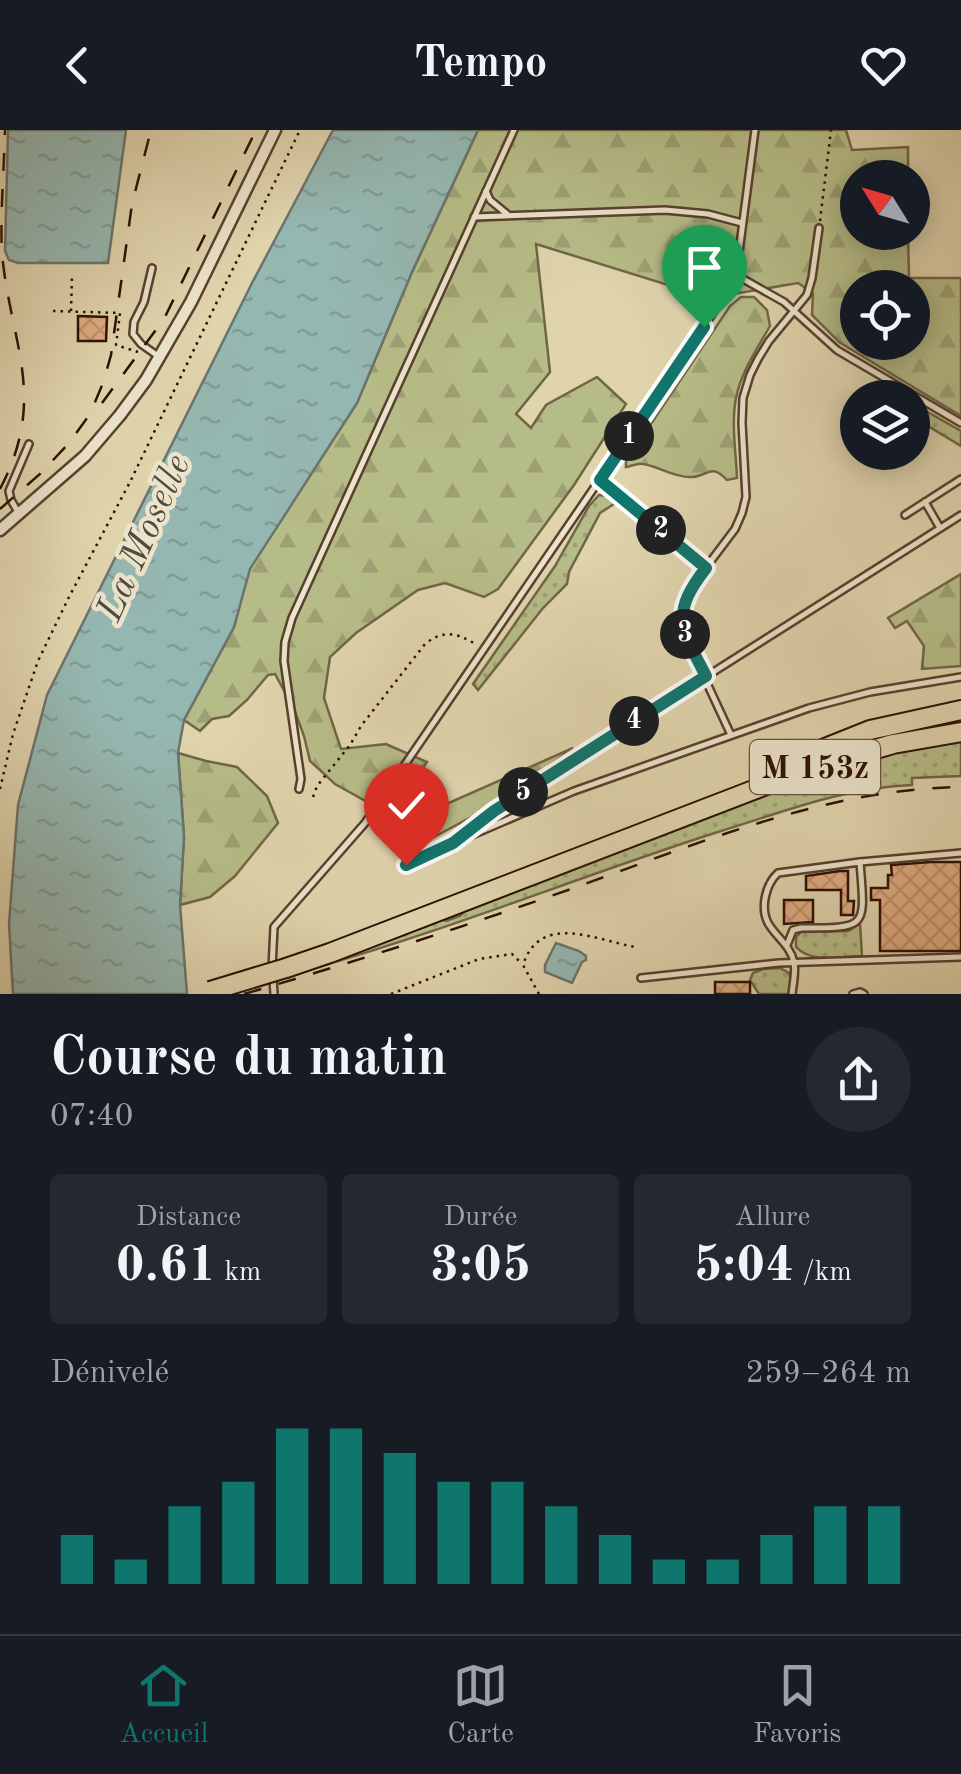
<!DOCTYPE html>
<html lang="fr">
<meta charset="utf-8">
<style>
body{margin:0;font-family:"Old Standard TT",serif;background:#242831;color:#f1f3f6;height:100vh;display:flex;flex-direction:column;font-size:38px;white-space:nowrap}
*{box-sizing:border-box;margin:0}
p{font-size:32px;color:#9ea1a6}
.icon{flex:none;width:55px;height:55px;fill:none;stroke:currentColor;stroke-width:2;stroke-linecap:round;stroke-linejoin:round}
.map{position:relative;height:864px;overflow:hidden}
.side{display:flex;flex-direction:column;background:#171b24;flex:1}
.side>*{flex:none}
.needle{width:65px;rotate:307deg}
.buttons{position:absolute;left:840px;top:30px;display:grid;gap:20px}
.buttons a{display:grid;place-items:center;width:90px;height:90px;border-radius:50%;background:#171b24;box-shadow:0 5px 25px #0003;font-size:50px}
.pin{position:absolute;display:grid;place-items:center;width:85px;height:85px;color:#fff;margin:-102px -42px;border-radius:50% 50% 50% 0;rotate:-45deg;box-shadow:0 0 10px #0007}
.pin .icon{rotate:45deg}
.km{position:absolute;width:50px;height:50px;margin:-25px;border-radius:50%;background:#222;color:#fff;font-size:28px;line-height:50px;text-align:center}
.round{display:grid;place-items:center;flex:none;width:105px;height:105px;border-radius:52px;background:#242831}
.overview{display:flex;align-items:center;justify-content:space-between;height:170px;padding:0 50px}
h1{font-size:55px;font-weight:800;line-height:75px}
.figures{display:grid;grid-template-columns:repeat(3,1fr);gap:15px;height:170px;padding:10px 50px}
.figures div{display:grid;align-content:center;border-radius:10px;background:#242831;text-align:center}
.figures b{font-size:50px;font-weight:800}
.figures small{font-size:28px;font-weight:400}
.figures p{font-size:28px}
.chart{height:280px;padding:20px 50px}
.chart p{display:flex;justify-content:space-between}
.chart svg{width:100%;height:180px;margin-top:10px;stroke:#0f766e;stroke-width:6}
header{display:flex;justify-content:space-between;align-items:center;height:130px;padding:0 50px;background:#171b24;font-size:45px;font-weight:800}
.tabs{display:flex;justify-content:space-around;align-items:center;height:140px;border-top:2px solid #363941;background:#171b24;font-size:28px;color:#9ea1a6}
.tabs a{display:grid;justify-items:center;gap:5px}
.tabs .current{color:#0f766e}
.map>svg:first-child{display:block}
</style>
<header><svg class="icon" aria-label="back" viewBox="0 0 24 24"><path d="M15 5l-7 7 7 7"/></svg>Tempo<svg class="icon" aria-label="heart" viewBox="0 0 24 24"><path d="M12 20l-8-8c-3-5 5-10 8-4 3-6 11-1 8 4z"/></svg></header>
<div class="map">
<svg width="961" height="864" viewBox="0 0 961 864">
<defs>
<pattern id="grass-dots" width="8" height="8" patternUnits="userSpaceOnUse" patternTransform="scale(2.5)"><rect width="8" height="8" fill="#b6bc87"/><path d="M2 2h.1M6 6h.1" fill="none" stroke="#9da073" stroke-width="1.8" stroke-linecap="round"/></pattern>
<pattern id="forest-firs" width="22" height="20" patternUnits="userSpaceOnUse" patternTransform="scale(2.5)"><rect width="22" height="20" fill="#b6bc87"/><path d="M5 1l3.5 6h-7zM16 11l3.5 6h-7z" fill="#9da073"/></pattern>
<pattern id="water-ripples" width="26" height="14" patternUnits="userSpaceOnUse" patternTransform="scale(2.5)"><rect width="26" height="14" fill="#95b7b1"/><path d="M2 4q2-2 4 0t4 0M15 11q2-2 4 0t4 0" fill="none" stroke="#819c97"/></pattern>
<pattern id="building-cross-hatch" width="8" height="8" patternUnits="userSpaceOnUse" patternTransform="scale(2.5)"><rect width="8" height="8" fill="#dfac81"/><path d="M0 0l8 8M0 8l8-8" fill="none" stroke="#c0936e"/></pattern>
</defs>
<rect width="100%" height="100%" fill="#e0d4ad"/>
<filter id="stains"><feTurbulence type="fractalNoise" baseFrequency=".002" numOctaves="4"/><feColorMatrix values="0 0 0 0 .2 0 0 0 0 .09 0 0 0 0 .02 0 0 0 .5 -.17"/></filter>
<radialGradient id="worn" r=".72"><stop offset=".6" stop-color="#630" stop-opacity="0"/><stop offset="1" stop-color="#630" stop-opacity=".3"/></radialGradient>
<!-- grass -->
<g fill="url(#grass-dots)" stroke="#706646" stroke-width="2.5">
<polygon points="912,280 924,280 961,301 961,316 913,287"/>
<polygon points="599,365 607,366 615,371 614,374 600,383 569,442 567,454 543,478 478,560 473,554 555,436 589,376"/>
<path d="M 961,610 L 961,646 L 912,648 L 912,655 C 846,657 783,682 721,701 C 586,744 454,798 318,837 L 320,832 L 441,789 L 446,791 L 460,786 L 465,780 L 772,660 L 877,626 Z"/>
<path d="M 860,794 L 862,826 C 840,826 812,834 796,817 L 796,807 L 801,802 L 848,801 Z"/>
<polygon points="763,839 780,838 789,843 791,852 789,864 759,864 750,850 753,843"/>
</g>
<!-- forest -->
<g fill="url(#forest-firs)" stroke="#706646" stroke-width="2.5" fill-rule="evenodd">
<path d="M 478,0 L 846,0 L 852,20 L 908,17 L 908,47 L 858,48 L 858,102 L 908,103 L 909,148 L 961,148 L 961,286 L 839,212 L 812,185 L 813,163 L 798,153 L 710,168 L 536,114 L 550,242 L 516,284 L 531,298 L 546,275 L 597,247 L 626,274 L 574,355 L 498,459 L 484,467 L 445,453 L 418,460 L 356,503 L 330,527 L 324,568 L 341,619 L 386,614 L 427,632 L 406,663 L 433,680 L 573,618 L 503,670 L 432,708 L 335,654 L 310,631 L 304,606 L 294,579 L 275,544 L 268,545 L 247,570 L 229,586 L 212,589 L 200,601 L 184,590 L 234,497 L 249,439 L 357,273 L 412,142 ZM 858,158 L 912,158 L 912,212 L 858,212 Z"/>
<path d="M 741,167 L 754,167 L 767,180 L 770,196 C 757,219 741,242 736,268 C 731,294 736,322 737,348 L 727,350 C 710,332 708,347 691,347 C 675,348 655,335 643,334 C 637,333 632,336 626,337 L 626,331 L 730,176 Z"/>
<polygon points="961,444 961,536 922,539 924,516 907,491 895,498 888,488"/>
<polygon points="178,623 206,631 237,637 267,666 278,693 235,746 210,767 180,775 184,707"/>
</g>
<!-- water -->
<g fill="url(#water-ripples)" stroke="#6b746c" stroke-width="2.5">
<polygon points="8,0 126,0 108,133 18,133 9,130 5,121"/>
<polygon points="333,0 478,0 412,142 357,273 250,439 234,497 184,590 178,623 184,707 180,775 187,864 13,864 9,794 18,675 47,565 252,153"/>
<polygon points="556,813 579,821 586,826 586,830 582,832 572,853 545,842 545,835"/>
</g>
<!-- building -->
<g fill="url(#building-cross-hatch)" stroke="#2b0f04" stroke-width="2.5">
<polygon points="78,186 107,187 106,211 78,211"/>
<polygon points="931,732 961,732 961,821 880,821 880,770 871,770 871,758 888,758 888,745 892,745 891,735"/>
<polygon points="840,741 848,741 848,771 854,771 853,785 841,785 841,760 806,760 806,746"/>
<polygon points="784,770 813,770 813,792 784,794"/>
<rect x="715" y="852" width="35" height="12"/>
</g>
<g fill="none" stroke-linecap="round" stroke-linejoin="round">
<defs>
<g id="lane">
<polyline points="486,61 490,70 507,84"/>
<polyline points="474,87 665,80 708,84 742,93"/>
<polyline points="152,138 144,172 134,192 133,204 141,214 158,226"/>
<polyline points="736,145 755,0"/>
<polyline points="601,350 706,438"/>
<polyline points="925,372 940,398"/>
<polyline points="18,382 11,370 9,361 29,314"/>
<polyline points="905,385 961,349"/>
<polyline points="731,605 686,508 681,488 684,473 692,456 735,399 742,383 746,367 742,293 743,268 750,245 758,229 769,211 807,165 812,148 819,98"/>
<polyline points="299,659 301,649 284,531 285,512 292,488 514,0"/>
<polyline points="463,709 574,661 809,578 870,562 961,547"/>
<polyline points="453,713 494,681 961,385"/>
<polyline points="860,732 961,723"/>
<polyline points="406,735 453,713"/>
<path d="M 787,815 L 793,800 L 801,798 C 869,798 865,798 860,732 L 778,743 C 766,754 760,777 768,793 C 776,807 790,815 794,832 C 796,842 793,854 792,864"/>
<polyline points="272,838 274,797 365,693 704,197 736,145 784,172 837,220 961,293"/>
<polyline points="641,848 779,833 961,827"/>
<polyline points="273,849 274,864"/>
<polyline points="853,864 860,862 864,864"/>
</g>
<polyline id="street" points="0,400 85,326 120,285 146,250 191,172 275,0"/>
<g id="primary">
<polyline points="788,636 820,620 870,600 961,580"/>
<polyline points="286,838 330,823 808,639 893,614 961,602"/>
</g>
</defs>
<!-- lane casing -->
<use href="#lane" stroke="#58402e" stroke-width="10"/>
<!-- street casing -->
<use href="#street" stroke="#58402e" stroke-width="15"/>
<!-- primary casing -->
<use href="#primary" stroke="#2b0f04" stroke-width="22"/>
<!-- path -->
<g stroke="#2b0f04" stroke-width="2.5" stroke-dasharray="2.5 5" stroke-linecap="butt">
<polyline points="820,91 831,0"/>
<polyline points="53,181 120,183 116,215 138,222"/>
<polyline points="71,181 72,146"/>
<polyline points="0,659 13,604 38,531 69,467 129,354 300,0"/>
<path d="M 313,667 L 317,656 L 350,615 L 361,596 L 425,514 C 444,499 457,503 477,515"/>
<polyline points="391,864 479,829 512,824 522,834"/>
<path d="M 539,864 L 523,835 C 540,782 596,810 635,817"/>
</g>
<!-- lane -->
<use href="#lane" stroke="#ebe3ca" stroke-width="5"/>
<!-- street -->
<use href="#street" stroke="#ebe3ca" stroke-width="10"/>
<!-- primary -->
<use href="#primary" stroke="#e0d4ad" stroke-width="18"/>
<!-- rail -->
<g stroke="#2b0f04" stroke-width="2.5" stroke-dasharray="18 18" stroke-linecap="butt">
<polyline points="102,273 164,189 256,0"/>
<path d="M 0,359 C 48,267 11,216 2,124 C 0,84 4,41 5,0"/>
<polyline points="0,379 41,343 69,313 90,284 103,253 111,225 132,74 151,0"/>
<path d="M 244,864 C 354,832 463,797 571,759 C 697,714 825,659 961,657"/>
</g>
<defs>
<polyline id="primary-bridge" points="210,861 286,838"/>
</defs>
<!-- primary-bridge casing -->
<use href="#primary-bridge" stroke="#2b0f04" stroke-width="22" stroke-linecap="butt"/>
<!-- primary-bridge -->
<use href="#primary-bridge" stroke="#e0d4ad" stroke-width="18"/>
</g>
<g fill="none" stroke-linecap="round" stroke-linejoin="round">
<defs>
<path id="route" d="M 406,735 L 453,713 L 494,681 L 706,546 C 681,498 670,484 706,438 L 600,350 L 704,197"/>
</defs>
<!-- route casing -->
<use href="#route" stroke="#fff" stroke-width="20"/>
<!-- route -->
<use href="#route" stroke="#0f766e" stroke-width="12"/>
</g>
<g text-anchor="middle" stroke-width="9" stroke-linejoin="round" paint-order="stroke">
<!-- shield labels -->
<rect fill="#ebe3ca" stroke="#654f3f" stroke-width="2.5" x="750" y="610" width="130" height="54" rx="8"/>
<g font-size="32" font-weight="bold" fill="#2b0f04">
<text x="815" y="648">M 153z</text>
</g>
<!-- water labels -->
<g font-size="38" font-style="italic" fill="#504a41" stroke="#ebe3ca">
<text transform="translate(142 407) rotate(-66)" y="13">La Moselle</text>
</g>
</g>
<rect width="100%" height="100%" filter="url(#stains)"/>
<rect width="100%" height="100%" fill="url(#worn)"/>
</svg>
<div class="buttons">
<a><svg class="needle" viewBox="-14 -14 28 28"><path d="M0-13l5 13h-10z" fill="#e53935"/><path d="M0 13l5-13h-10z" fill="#9ea1a6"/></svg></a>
<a><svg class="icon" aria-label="locate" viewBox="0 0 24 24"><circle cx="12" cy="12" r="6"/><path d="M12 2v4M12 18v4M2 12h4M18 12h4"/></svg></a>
<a><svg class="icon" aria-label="layers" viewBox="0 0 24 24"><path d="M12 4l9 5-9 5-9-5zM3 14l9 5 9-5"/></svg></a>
</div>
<div class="pin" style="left:704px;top:197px;background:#1e9e55"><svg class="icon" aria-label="arrive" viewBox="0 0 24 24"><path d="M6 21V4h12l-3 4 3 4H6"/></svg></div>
<div class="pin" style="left:406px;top:735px;background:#d93025"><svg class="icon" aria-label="check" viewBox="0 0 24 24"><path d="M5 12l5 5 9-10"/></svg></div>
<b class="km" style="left:629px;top:306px">1</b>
<b class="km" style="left:661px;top:400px">2</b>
<b class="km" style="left:685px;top:504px">3</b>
<b class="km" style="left:634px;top:591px">4</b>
<b class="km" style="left:523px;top:662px">5</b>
</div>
<section class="side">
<div class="overview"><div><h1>Course du matin</h1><p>07:40</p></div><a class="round"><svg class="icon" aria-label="share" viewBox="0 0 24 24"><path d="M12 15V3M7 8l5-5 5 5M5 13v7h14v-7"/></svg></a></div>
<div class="figures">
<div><p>Distance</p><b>0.61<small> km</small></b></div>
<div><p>Durée</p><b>3:05</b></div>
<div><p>Allure</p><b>5:04<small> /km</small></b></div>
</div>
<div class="chart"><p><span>Dénivelé</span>259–264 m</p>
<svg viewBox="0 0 160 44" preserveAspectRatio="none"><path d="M5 44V32M15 44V38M25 44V25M35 44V19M45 44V6M55 44V6M65 44V12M75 44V19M85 44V19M95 44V25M105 44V32M115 44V38M125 44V38M135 44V32M145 44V25M155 44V25"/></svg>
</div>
</section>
<nav class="tabs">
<a class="current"><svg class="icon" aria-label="home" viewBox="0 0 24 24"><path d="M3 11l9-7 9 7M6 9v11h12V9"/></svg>Accueil</a>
<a><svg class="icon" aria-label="map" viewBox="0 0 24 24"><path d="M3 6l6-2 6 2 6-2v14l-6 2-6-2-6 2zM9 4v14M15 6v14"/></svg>Carte</a>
<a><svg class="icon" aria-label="saved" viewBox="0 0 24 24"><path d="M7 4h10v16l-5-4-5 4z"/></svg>Favoris</a>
</nav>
